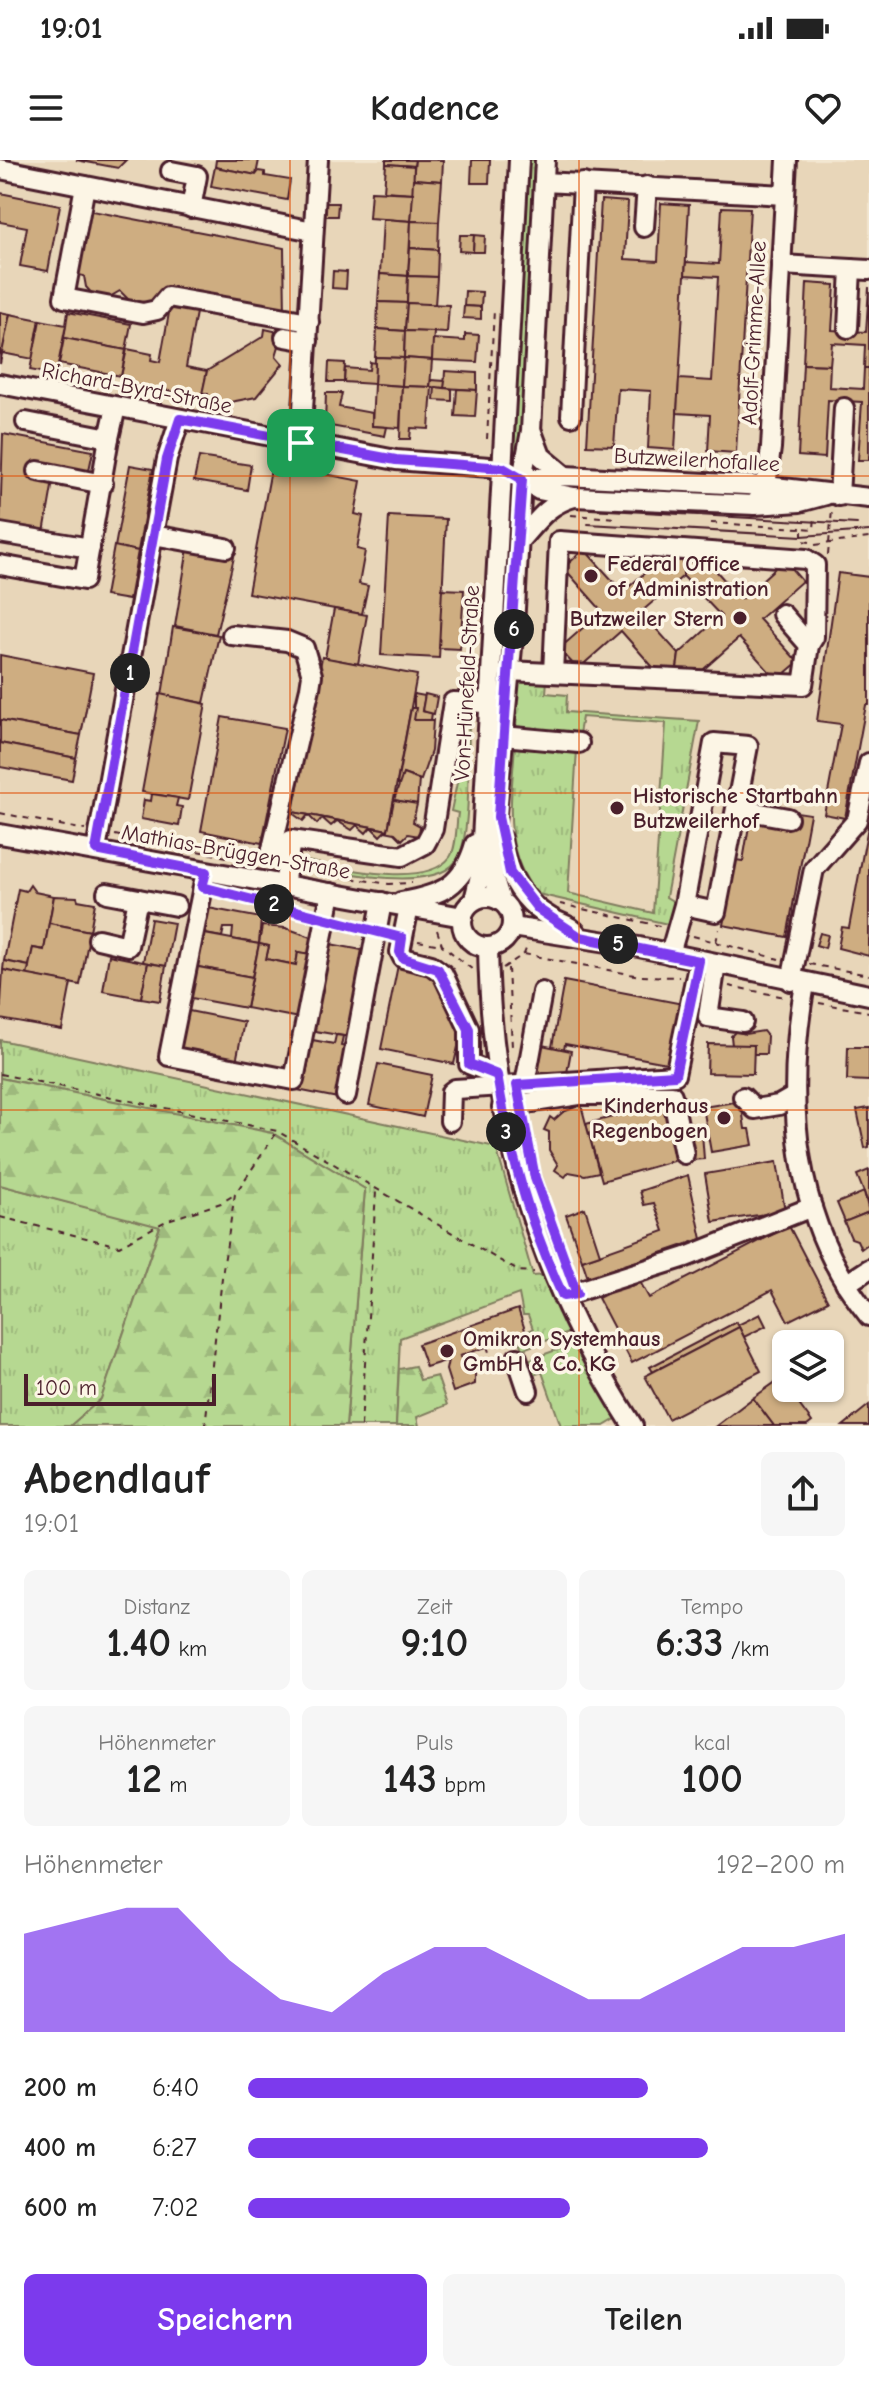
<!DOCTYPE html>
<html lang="de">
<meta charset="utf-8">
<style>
body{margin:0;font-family:"Comic Neue",sans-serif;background:#f6f6f6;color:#222;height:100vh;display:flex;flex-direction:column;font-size:30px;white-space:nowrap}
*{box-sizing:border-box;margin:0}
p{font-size:26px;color:#767676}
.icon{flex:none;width:44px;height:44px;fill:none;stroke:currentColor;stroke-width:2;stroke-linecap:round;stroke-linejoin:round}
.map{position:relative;height:1266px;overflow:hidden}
.side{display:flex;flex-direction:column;background:#fff;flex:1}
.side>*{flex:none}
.fabs{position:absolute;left:772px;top:1170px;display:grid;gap:16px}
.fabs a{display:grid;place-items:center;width:72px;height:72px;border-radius:12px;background:#fff;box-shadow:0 2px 6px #0004;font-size:40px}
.scale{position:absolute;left:24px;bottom:20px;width:192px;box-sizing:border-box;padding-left:8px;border:4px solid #4a1f2b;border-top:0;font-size:22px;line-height:28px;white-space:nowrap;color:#4a1f2b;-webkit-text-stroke:6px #fcf5e5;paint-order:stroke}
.pin{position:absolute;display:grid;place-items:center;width:68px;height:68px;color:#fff;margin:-34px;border-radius:16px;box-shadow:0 4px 12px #0006}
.km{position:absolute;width:40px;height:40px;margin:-20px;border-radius:50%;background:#222;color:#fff;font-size:22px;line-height:40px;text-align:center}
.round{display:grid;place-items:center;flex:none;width:84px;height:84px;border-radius:12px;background:#f6f6f6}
.head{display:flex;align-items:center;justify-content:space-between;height:136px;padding:0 24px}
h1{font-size:44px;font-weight:700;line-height:60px}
.figures{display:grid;grid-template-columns:repeat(3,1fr);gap:12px;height:136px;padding:8px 24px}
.figures div{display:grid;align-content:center;border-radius:12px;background:#f6f6f6;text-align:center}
.figures b{font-size:40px;font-weight:700}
.figures small{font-size:22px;font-weight:400}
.figures p{font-size:22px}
.chart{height:224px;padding:16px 24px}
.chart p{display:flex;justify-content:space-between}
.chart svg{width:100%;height:144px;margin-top:8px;fill:#7c3aed;opacity:.7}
.cta{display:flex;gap:16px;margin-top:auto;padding:16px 24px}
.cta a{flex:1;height:92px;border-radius:12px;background:#7c3aed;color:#fff;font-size:32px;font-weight:700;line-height:92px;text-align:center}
.cta a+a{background:#f6f6f6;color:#222}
ul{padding:0 24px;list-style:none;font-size:26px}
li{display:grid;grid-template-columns:128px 96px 1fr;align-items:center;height:60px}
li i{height:20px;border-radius:10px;background:#7c3aed}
.status{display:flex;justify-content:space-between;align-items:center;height:56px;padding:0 40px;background:#fff;direction:ltr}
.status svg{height:22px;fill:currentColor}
header{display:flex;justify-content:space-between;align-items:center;height:104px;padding:0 24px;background:#fff;font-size:36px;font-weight:700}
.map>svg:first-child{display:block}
</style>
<div class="status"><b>19:01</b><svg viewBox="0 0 49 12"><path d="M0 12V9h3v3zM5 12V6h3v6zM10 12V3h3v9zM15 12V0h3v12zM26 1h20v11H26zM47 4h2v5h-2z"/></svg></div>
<header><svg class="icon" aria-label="menu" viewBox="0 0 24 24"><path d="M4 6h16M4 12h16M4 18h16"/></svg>Kadence<svg class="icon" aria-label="heart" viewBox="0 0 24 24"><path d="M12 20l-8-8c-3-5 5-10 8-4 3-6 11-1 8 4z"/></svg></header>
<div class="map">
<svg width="869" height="1266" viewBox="0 0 869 1266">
<defs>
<pattern id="grass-tufts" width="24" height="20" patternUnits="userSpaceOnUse" patternTransform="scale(2)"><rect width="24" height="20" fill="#b6d891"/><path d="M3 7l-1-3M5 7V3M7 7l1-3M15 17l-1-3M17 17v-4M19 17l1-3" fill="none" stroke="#9eb97d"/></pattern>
<pattern id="forest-firs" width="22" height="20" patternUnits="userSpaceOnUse" patternTransform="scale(2)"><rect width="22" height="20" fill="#b6d891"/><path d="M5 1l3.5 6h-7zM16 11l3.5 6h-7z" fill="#9eb97d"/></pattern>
</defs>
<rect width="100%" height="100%" fill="#f3e7d1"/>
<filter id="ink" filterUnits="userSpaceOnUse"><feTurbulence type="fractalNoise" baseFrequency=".0125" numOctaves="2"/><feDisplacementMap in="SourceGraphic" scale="16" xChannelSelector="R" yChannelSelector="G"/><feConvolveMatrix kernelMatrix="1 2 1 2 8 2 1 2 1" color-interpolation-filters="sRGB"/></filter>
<g filter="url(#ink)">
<!-- built -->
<path fill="#e8d6b9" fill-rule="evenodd" d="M 0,0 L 869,0 L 869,1266 L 396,1266 L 400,1178 L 536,1127 L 496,987 L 0,880 ZM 786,1184 L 830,1184 L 830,1228 L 786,1228 Z"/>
<!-- grass -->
<g fill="url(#grass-tufts)" stroke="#807c5e" stroke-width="2">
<polygon points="524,0 538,0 523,265 516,294 510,277"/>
<path d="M 518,518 L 547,520 L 546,533 L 567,535 L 566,552 L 699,561 L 666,737 L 676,743 L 672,765 L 538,734 C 500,692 512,636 515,584 L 577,589 L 568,733 L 653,753 L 666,563 L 582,557 L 579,574 L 516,569 Z"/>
<path d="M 469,566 C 468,597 471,671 459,696 C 440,739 325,708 288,702 L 296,699 C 331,705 425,731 450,697 C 457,687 456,665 458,653 L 451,651 Z"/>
<polygon points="0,880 496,987 533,1116 545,1115 571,1172 523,1189 518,1176 533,1169 528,1155 523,1155 519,1134 400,1178 396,1266 346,1266 365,1029 272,973 0,918"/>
<polygon points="0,1025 160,1066 101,1239 70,1266 0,1266"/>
<polygon points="576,1183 619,1257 604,1266 561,1266 542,1212 533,1215 528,1200"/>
</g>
<!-- forest -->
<g fill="url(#forest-firs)" stroke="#807c5e" stroke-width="2">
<polygon points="0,918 272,973 365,1029 346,1266 70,1266 101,1239 160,1067 0,1025"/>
<polygon points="415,1206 420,1220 437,1216 447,1245 417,1257 419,1266 396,1266 399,1209"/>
</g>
<!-- building -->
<g fill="#cead81" stroke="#4a1f2b" stroke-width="2">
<polygon points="76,0 126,0 118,8"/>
<polygon points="216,0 259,0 256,15 215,7"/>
<polygon points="386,0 415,0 414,6 386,4"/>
<polygon points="415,0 443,0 442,21 413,19"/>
<polygon points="472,0 490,0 489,23 471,23"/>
<polygon points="386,4 414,6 413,33 384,31"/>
<polygon points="215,7 256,15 259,11 265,12 265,16 290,20 287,40 211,26"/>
<polygon points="413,19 442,21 439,62 411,61"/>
<polygon points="371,31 413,33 411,61 369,58"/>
<polygon points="0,33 60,45 48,111 20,106 27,67 0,62"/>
<polygon points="601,40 628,42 625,99 658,101 661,43 689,45 675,290 648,288 651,231 618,229 614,286 587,285"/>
<polygon points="326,43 338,43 337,56 325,56"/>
<polygon points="722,47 750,48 736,293 708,291 710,255 677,253 679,219 712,221 718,117 685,115 686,102 719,104"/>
<polygon points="87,50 284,88 285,155 162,130 159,138 147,146 132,143 120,131 106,139 94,136 86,127 84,116 74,114"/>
<polygon points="383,59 411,61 408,116 380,114"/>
<polygon points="411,61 439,62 438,90 410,88"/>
<polygon points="460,75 474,75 473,92 459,91"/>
<polygon points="474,75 485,76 484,92 473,92"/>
<polygon points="410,88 438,90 437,117 408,116"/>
<polygon points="333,111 347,112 346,129 332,128"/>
<polygon points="380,114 408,116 407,143 378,142"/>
<polygon points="408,116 437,117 435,145 407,143"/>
<polygon points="807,123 835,125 832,170 866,172 869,127 869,208 864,208 865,185 832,183 830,205 803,204"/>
<polygon points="465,131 482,132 481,147 464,146"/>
<polygon points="171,142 197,147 186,207 207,211 202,237 125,223 126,217 121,216 127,189 152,194 151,200 160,202"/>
<polygon points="378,142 407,143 405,171 377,169"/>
<polygon points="407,143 449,145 447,173 405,171"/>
<polygon points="464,146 481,147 481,159 463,158"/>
<polygon points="0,152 10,154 0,204"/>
<polygon points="68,152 131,164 126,190 64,178"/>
<polygon points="10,154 40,160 33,199 2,193"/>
<polygon points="40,160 66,165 56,215 30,210"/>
<polygon points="265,169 283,173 276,196 283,204 256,237 210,246 208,234 202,234 207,211 264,176"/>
<polygon points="377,169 405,171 404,198 375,197"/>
<polygon points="405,171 434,172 432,200 404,198"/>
<polygon points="465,174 479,175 477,202 432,200 433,179 465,181"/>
<polygon points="64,178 126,190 121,216 59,204"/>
<polygon points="375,197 404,198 402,226 374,224"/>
<polygon points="404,198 432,200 430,227 402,226"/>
<polygon points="329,202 345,203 344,222 328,222"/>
<polygon points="370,202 375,203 374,224 344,222 345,208 369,210"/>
<polygon points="803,204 830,205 829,227 863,229 864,208 869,208 869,300 858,300 862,242 828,240 825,298 798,296"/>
<polygon points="445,211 477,213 477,230 444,228"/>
<polygon points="431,220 445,221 444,228 430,227"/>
<polygon points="374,224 402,226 400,268 372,266"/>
<polygon points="402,226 432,227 429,269 411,268 410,279 400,279"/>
<polygon points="435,227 452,229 452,241 434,240"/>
<polygon points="457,229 477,230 475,257 455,256"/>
<polygon points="326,233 342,233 339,247 372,253 372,266 387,267 385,276 325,265"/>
<polygon points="3,274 93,291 88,315 53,321 44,373 0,365"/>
<polygon points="199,297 251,305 247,330 194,321"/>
<polygon points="272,304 361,321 355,354 363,356 357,389 365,391 359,424 368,426 362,454 248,433"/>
<polygon points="130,305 153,309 138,391 115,387"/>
<polygon points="389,356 446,359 439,498 381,495"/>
<polygon points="114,386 138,391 129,440 105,436"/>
<polygon points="188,388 234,397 216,474 175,466"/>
<polygon points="584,389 623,432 666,394 672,400 683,401 683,416 641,452 679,494 677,509 666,508 659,514 621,471 578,509 559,489 602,451 564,408"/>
<polygon points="703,396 741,439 784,400 802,421 759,459 798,502 777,520 739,478 696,516 690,509 677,509 679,494 721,456 683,416 683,401 696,402"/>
<polygon points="838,413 869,417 869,545 866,545 845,658 824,654 841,564 817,561"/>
<polygon points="442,429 464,430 460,489 439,488"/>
<polygon points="334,449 367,455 358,504 325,498"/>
<polygon points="173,467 219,475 204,543 162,535"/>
<polygon points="0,495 93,513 81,575 0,560"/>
<polygon points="322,497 417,515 388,670 293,652"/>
<polygon points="160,534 206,544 188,640 142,632"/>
<polygon points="414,534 425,536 422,551 432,553 431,560 414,560"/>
<polygon points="425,534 437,537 434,554 422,551"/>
<polygon points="411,548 416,548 414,560 433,560 431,591 421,620 403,614 401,625 397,624"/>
<polygon points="222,557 285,568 262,683 201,671"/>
<polygon points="0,560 81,575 76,598 0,583"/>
<polygon points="0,583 76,598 72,620 0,607"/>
<polygon points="403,614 419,620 417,644 394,640"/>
<polygon points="152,634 178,638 176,646 182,647 179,666 141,659 144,640 151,641"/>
<polygon points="394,640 417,644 413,662 420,666 419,676 408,674 402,680 395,673 385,671 380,676 371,667 366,673 357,665 352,670 337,661 331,666 322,658 317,664 308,655 303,661 292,653 293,652 388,670"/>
<polygon points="790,651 810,654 787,777 723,765 736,700 743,701 750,660"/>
<polygon points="869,661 869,796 838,788 842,767 849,768"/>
<polygon points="30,725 35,732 54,736 44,790 33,788 29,806 4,801 18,729 26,731"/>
<polygon points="54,736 77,737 78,740 95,743 90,771 49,763"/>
<polygon points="203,747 261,758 259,784 232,779 233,768 224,768 222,777 195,772"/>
<polygon points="151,759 174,763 166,806 143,802"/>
<polygon points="49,763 90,771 80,825 27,815 33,788 44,790"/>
<polygon points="262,766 286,768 314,778 311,794 298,792 296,805 266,799 269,786 259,784"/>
<polygon points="199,773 259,784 252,817 193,806"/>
<polygon points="820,773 828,775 825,788 816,785"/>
<polygon points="325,783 367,791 350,877 309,870"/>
<polygon points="259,784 269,786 266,799 296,805 298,792 311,794 299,858 246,848"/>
<polygon points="109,795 148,803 141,838 103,831"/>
<polygon points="4,801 29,806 27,815 3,810"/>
<polygon points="148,803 166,806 160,841 141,838"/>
<polygon points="398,805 435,812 462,869 454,904 381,889"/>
<polygon points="193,806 252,817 246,848 186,837"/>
<polygon points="3,810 71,823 62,870 0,859"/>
<polygon points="564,821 683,844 672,904 565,884 564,890 552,887"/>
<polygon points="184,850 244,862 236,902 176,890"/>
<polygon points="736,871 745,874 763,871 767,876 766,894 753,894 754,885 732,885 731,876"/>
<polygon points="336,875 343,876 341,886 348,887 338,938 297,930 307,879 334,884"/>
<polygon points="537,884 571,891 566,918 531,912"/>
<polygon points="708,884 754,885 753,914 707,913"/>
<polygon points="848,887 869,887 869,921 847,920"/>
<polygon points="378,904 432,915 423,957 369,945"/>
<polygon points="741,941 745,969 750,969 753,985 711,992 703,947"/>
<polygon points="665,943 680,999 602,1021 586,964"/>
<polygon points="581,945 599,1012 585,1015 569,1012 565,1017 555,1010 558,1005 549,990 549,972 544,970 550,957 554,960 563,952"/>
<polygon points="869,948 869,987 865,988 857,950"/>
<polygon points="702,973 704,999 691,1000 689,974"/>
<polygon points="777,1002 785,1051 713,1062 705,1014"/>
<polygon points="869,1010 869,1045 857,1015"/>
<polygon points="688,1015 702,1079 588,1118 582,1100 664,1071 654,1043 644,1045 640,1031"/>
<polygon points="864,1032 869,1052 845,1062 837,1043"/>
<polygon points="585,1048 600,1094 582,1100 566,1055"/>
<polygon points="869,1052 869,1083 861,1089 857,1080 851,1078 844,1062"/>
<polygon points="789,1066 828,1141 788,1161 772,1130 632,1203 598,1138 638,1118 649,1138"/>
<polygon points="518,1149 526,1173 460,1196 470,1209 475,1208 475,1224 453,1232 446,1210 448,1200 426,1207 418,1184"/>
<polygon points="760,1154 766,1166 744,1177 739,1167 653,1212 650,1207 736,1162 738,1165"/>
<polygon points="739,1167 761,1211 668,1259 645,1216"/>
<polygon points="780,1219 812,1262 807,1266 774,1266 753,1238"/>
<polygon points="753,1238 774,1266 716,1266"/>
<polygon points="869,1245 869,1266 843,1266"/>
</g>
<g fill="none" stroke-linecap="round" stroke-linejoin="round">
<defs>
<g id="minor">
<polyline points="0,9 313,71"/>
<polyline points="171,11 197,16 191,48"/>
<polyline points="544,22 785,35"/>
<polyline points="85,26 64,138 143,153 157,150 168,137 309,162"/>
<polyline points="644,67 647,26"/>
<polyline points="781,105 869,110"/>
<polyline points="848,168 851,109"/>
<polyline points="285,177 308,181"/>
<polyline points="0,224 396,300 503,308 539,330 574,337 755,345 800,342 826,335"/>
<polyline points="571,256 583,23"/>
<polyline points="26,262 109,278 116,247"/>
<polyline points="532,272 541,296 565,316"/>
<polyline points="301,283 318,0"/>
<polyline points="38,311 103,324"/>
<polyline points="522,319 565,316 766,326 869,338"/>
<polyline points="839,336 844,248"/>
<polyline points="755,345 766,326 771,288 787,0"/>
<polyline points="0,373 90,388"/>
<polyline points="153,375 167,299 180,259"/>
<path d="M 520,380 C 537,361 548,344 574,337"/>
<polyline points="0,405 84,420 109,278"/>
<polyline points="232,475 287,481 304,488 312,515 310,528 271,693 289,696"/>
<polyline points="508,511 803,525 809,485 782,454"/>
<polyline points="553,513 559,381 806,399 815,405 814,477 809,485"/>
<polyline points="503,576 579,583"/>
<polyline points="744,650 788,658"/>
<polyline points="0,674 463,757"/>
<path d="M 501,679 C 506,712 521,741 551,758 C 561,764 571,765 578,775"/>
<polyline points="96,690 153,375 226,388"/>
<polyline points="206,712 169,896 294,920 331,733"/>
<polyline points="284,726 291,680 402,696 425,684 433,669 453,542 488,543"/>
<polyline points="107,733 176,746"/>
<circle cx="487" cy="762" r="25"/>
<polyline points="474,740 480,716 519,0"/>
<polyline points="501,741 493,716 494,673 514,467 522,319 531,271 545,0"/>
<path d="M 401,742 C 442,735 463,726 475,684"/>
<polyline points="409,747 400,792 403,798 431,805 443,814 469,869 469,904 497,915"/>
<polyline points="512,767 639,787 869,835"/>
<polyline points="98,779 128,786 138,739"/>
<path d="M 488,787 C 491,965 537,1116 633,1266"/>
<polyline points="670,794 684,745 714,583 748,586 716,752 684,745"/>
<polyline points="716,804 708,857 743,862"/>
<polyline points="791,821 814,709 857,660 869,603"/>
<path d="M 805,824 C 784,940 793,1062 869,1156"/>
<polyline points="525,924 542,832"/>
<polyline points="346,935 382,742"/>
<polyline points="743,937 755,949 779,945 793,937"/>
<polyline points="502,947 579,935 672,935 684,994"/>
<polyline points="450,961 451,932 455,929 675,915 699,801"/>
<polyline points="846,1124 869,1109"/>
<polyline points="563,1136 686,1097 812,1047"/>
<polyline points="517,1198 528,1231"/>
</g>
</defs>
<!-- minor casing -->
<use href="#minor" stroke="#4a1f2b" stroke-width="24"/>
<!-- path -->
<g stroke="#4a1f2b" stroke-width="2" stroke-dasharray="6 6" stroke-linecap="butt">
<polyline points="487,279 494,150"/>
<polyline points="571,355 618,358"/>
<polyline points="711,363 801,368"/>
<polyline points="810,382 802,381 802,368 814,369 815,356"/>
<polyline points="815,385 869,378"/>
<polyline points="828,395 832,350"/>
<polyline points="0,653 85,670"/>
<polyline points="115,675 258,703"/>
<polyline points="304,711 389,724 412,723"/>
<polyline points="217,730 311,756"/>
<polyline points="560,744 660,766"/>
<polyline points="340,764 362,768"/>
<polyline points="437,770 442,785 473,810"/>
<polyline points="693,776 779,799"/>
<polyline points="418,781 442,785"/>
<polyline points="716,782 719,769"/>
<polyline points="524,794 640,816 679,817"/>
<polyline points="809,804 869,815"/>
<polyline points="503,808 524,794 528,784"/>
<polyline points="508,808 512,887"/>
<polyline points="729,826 785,837"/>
<polyline points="819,843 869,852"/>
<polyline points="0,914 277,971 518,1111 534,1112"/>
<polyline points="0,1057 119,1086 168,1060 221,1043 234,1035"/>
<polyline points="487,1186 493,1204"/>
<polyline points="477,1212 501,1204"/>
<polyline points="205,1266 223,1109 235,1034 277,972"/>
<polyline points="361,1266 376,1032"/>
</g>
<!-- minor -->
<use href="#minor" stroke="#fcf5e5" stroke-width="18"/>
<!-- tram -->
<g stroke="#4a1f2b" stroke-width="2">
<polyline points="590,349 857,364"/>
<polyline points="588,364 802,376 869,371"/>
</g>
</g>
</g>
<g fill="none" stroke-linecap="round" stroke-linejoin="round" filter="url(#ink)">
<defs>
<path id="route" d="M 180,259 L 396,300 L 503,308 L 522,319 L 498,657 L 510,713 L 538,749 L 580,777 L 699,801 L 675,915 L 517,925 L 535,1018 L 577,1134 L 563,1136 C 530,1066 509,991 497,915 L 469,904 L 469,869 L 438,809 L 403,798 L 400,792 L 402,778 L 202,727 L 206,712 L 96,690 L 167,299 Z"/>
</defs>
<!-- route casing -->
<use href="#route" stroke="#fff" stroke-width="16"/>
<!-- route -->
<use href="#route" stroke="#7c3aed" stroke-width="10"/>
</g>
<!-- grid -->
<path fill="none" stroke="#e0560e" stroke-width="2" stroke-opacity="0.55" d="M 290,0 L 290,1266M 579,0 L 579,1266M 0,316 L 869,316M 0,633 L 869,633M 0,950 L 869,950"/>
<!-- markers -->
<g fill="#4a1f2b" stroke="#fcf5e5" stroke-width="3">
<circle cx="591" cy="416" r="8"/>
<circle cx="740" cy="458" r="8"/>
<circle cx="617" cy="648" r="8"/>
<circle cx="724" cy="958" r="8"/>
<circle cx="447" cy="1191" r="8"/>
</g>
<g text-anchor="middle" stroke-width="7" stroke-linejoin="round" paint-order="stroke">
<!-- street labels -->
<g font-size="22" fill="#4a1f2b" stroke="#fcf5e5">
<text transform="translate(753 173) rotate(-87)" y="8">Adolf-Grimme-Allee</text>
<text transform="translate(137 227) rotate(11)" y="8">Richard-Byrd-Straße</text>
<text transform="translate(697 299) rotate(3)" y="8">Butzweilerhofallee</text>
<text transform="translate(466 523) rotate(-87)" y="8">Von-Hünefeld-Straße</text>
<text transform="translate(236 691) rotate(10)" y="8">Mathias-Brüggen-Straße</text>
</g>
<!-- poi labels -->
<g font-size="22" font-weight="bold" fill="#4a1f2b" stroke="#fcf5e5" text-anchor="start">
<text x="607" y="411">Federal Office<tspan x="607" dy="25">of Administration</tspan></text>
<text x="724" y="466" text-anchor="end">Butzweiler Stern</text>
<text x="633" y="643">Historische Startbahn<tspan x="633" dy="25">Butzweilerhof</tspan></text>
<text x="708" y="953" text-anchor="end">Kinderhaus<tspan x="708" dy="25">Regenbogen</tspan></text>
<text x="463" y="1186">Omikron Systemhaus<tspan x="463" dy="25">GmbH &amp; Co. KG</tspan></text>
</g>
</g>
</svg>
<div class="fabs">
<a><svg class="icon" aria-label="layers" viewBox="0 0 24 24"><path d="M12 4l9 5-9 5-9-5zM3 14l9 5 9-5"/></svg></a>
</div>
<div class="scale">100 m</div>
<div class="pin" style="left:301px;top:283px;background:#1e9e55"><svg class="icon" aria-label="arrive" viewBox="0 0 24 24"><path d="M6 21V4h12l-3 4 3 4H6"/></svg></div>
<b class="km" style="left:130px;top:513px">1</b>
<b class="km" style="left:274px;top:744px">2</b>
<b class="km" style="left:506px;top:972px">3</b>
<b class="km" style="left:618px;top:784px">5</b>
<b class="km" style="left:514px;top:469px">6</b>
</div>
<section class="side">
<div class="head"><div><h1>Abendlauf</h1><p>19:01</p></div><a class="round"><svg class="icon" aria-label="share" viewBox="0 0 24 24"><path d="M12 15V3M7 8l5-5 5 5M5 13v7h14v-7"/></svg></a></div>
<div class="figures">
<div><p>Distanz</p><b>1.40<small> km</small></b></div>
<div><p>Zeit</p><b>9:10</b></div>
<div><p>Tempo</p><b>6:33<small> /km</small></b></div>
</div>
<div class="figures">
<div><p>Höhenmeter</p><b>12<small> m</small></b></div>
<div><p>Puls</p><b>143<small> bpm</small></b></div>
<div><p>kcal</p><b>100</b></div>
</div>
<div class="chart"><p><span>Höhenmeter</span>192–200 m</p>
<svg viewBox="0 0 160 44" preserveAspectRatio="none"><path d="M0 44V14L10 10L20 6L30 6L40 22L50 34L60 38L70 26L80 18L90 18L100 26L110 34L120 34L130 26L140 18L150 18L160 14V44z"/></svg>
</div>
<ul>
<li><b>200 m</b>6:40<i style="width:67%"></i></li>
<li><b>400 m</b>6:27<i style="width:77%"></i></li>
<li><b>600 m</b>7:02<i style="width:54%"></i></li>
</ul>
<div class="cta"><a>Speichern</a><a>Teilen</a></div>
</section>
